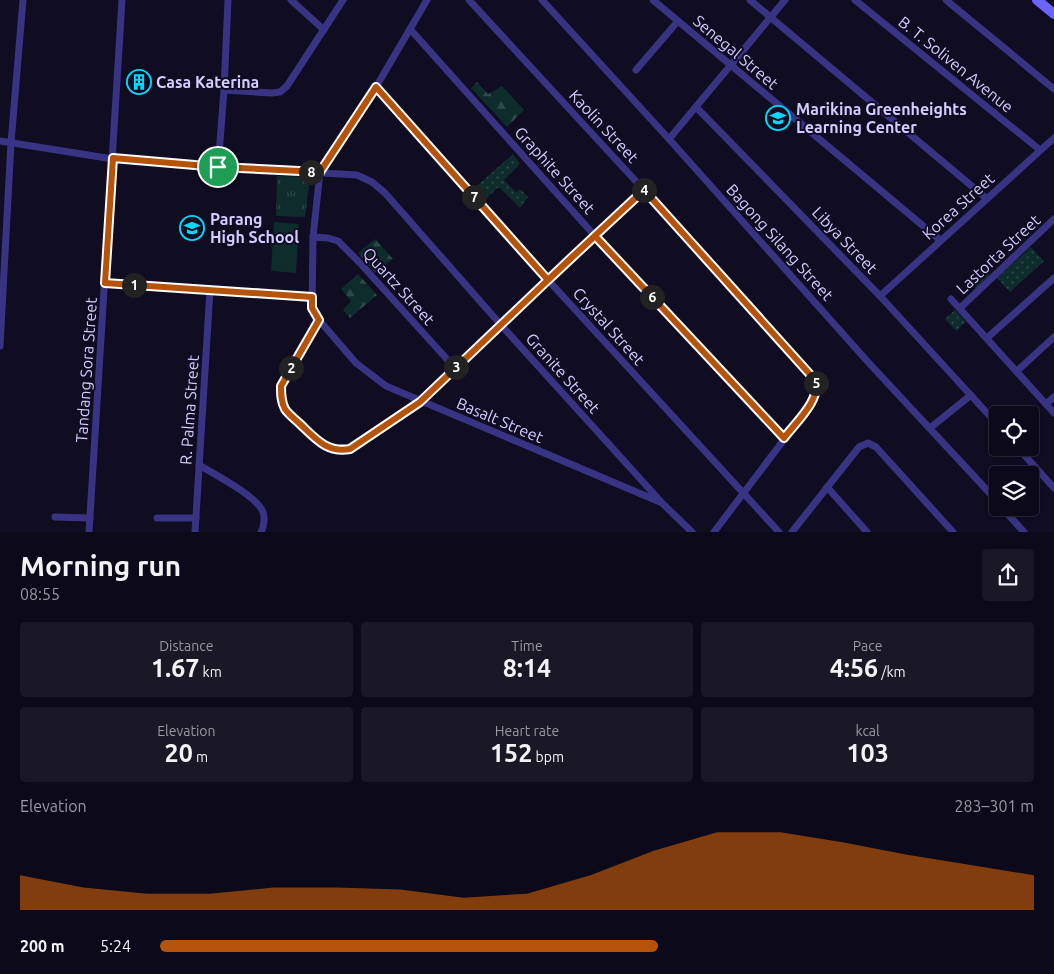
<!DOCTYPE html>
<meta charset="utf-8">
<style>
body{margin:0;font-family:Ubuntu,sans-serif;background:#1a1727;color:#f1f3f6;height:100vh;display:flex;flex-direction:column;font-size:19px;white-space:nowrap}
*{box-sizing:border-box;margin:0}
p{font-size:16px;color:#9a9aa2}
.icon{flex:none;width:28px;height:28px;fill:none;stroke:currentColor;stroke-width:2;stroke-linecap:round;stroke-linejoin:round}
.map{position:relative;height:532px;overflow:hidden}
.details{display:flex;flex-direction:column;background:#0c091a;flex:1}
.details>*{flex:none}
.controls{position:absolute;left:989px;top:406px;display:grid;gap:10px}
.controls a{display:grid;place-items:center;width:50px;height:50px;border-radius:5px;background:#0c091a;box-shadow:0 1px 4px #0004,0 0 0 1px #2c2a39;font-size:25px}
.pin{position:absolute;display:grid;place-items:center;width:42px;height:42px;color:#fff;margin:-21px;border:2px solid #fff;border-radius:50%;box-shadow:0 1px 5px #0007}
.km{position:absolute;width:25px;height:25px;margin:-12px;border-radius:50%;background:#222;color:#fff;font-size:14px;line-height:25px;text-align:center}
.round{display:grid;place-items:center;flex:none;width:52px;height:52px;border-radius:5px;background:#1a1727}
.overview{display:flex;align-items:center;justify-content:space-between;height:85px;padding:0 20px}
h1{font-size:28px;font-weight:700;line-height:38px}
.figures{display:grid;grid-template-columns:repeat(3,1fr);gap:8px;height:85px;padding:5px 20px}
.figures div{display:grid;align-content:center;border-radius:5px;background:#1a1727;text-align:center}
.figures b{font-size:25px;font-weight:700}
.figures small{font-size:14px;font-weight:400}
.figures p{font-size:14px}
.chart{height:140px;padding:10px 20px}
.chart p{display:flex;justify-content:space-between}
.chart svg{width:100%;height:90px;margin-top:5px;fill:#b45309;opacity:.7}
ul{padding:0 20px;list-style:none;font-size:16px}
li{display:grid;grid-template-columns:80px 60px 1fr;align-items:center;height:38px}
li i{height:12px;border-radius:6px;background:#b45309}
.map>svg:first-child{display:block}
</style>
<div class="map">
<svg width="1054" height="532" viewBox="0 0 1054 532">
<defs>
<pattern id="grass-dots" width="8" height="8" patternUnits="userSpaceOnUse" patternTransform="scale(1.25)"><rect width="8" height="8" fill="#0e2c2c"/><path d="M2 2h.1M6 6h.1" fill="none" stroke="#30494c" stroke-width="1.8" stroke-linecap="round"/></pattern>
<pattern id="forest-firs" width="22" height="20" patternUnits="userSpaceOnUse" patternTransform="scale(1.25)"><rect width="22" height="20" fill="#0e2c2c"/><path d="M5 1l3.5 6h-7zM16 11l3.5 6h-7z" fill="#30494c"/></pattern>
<pattern id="park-tufts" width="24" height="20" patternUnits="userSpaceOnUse" patternTransform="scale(1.25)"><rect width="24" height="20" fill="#0e2c2c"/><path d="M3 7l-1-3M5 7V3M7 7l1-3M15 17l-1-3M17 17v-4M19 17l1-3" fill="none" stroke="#30494c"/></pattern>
</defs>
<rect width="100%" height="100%" fill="#100c22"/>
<!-- grass -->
<g fill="url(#grass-dots)">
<polygon points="513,154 520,164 504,180 516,192 520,189 528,197 520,208 499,187 484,200 473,189"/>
<polygon points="1031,247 1044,261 1010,292 997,278"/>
<polygon points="982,266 990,274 976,288 968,280"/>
<polygon points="955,310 966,322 956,331 945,319"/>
</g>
<!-- forest -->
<g fill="url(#forest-firs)">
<polygon points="477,82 488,94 502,86 524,110 507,127 471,88"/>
<polygon points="375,239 393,259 375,273 358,253"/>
<polygon points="358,274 377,295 350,318 343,310 351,301 341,289"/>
</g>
<!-- park -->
<polygon fill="url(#park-tufts)" points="277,176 310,177 305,217 276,216"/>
<!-- pitch -->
<polygon fill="#0e2c2c" points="274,222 299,224 296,273 271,271"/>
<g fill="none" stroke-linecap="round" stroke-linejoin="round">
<!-- street -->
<g stroke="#393384" stroke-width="7">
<polyline points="291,0 324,30"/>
<polyline points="427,0 376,87 320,172 313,237 312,308 319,320 356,363 386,386 660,502"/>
<polyline points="469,0 644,190 815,380 817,391 811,404 714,532"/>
<polyline points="542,0 669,139 868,362 998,502"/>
<polyline points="653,0 940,240"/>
<polyline points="750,0 986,198"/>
<polyline points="855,0 1040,150"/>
<polyline points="946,0 1054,89"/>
<polyline points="410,29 595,236 784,438"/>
<polyline points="636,70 678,21"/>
<polyline points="376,87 548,280 779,532"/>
<polyline points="224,90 272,93 280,92 287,86 343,0"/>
<polyline points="696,107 880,296 998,425"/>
<polyline points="669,139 785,0"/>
<polyline points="0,141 113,159 218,167 357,175 372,182 385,193 501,325 663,504 692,532"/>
<polyline points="218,167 224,90 228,0"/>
<polyline points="313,237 328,238 338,241 360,263 455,368"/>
<polyline points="105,283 312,297"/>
<polyline points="880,296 1054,138"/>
<polyline points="951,299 1054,413"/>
<polyline points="960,308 1054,219"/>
<path d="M 319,320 L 281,386 C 281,394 281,402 285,409 C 289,414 295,419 299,423 C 315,438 326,453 350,449 L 419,401 L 644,190"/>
<polyline points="987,338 1054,278"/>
<polyline points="0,346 11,143 23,0"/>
<polyline points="1017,371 1054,337"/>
<polyline points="1046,404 1054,397"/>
<polyline points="930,428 971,395"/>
<polyline points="1018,448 1054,488"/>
<path d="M 199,465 C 214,474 257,496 263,512 C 265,517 264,527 261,532"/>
<polyline points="827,487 867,532"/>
<polyline points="1002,508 1024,532"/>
<polyline points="55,517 90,518"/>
<polyline points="157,518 196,518"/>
<polyline points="89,532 122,0"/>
<polyline points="195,532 210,290"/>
<polyline points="792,532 859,447 868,443 876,447 953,532"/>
</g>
<!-- secondary -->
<polyline stroke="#6c64ff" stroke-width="10" points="1037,0 1054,14"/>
</g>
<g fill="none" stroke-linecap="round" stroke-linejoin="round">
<defs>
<path id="route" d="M 218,167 L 113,158 L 105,283 L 312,297 L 312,308 L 319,320 L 281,386 C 281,394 281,402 285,409 C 288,414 295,419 299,423 C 315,438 326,453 350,449 L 420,402 L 571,258 L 644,190 L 815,380 C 822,399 795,423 784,438 L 595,236 L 548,280 L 376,87 L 320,172 L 218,167"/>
</defs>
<!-- route casing -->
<use href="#route" stroke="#fff" stroke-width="10"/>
<!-- route -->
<use href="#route" stroke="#b45309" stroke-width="6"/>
</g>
<!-- icons -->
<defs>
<symbol id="building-ring" viewBox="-11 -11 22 22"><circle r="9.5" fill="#100c22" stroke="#00d9f8" stroke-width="1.5"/><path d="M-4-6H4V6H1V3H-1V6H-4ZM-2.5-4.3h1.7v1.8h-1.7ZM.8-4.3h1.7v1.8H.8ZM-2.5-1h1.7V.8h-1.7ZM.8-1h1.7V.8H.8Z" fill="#00d9f8"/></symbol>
<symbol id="school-ring" viewBox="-11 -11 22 22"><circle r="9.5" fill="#100c22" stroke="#00d9f8" stroke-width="1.5"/><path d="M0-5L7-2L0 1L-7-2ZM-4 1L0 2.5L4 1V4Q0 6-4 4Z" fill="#00d9f8"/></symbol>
</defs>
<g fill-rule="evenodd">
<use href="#building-ring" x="125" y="68" width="28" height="28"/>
<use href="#school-ring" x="764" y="104" width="28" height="28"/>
<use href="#school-ring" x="178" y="214" width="28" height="28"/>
</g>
<g text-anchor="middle" stroke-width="4" stroke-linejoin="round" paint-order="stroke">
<!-- street labels -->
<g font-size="16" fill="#d4cdff" stroke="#100c22">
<text transform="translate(736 52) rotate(40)" y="6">Senegal Street</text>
<text transform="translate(956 64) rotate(39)" y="6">B. T. Soliven Avenue</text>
<text transform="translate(604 126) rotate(47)" y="6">Kaolin Street</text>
<text transform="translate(555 170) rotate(48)" y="6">Graphite Street</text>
<text transform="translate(958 206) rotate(-42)" y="6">Korea Street</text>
<text transform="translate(845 240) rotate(46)" y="6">Libya Street</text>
<text transform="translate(780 242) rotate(48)" y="6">Bagong Silang Street</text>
<text transform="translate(998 254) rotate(-43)" y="6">Lastorta Street</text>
<text transform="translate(399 286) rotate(48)" y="6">Quartz Street</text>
<text transform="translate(609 326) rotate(48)" y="6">Crystal Street</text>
<text transform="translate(86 370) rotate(-86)" y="6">Tandang Sora Street</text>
<text transform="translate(563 373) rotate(48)" y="6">Granite Street</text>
<text transform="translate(189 410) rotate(-86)" y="6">R. Palma Street</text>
<text transform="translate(500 420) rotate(23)" y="6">Basalt Street</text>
</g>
<!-- poi labels -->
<g font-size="16" font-weight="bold" fill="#d4cdff" stroke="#100c22" text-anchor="start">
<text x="156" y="88">Casa Katerina</text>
<text x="796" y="115">Marikina Greenheights<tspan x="796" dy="18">Learning Center</tspan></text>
<text x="210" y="225">Parang<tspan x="210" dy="18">High School</tspan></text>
</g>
</g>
</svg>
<div class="controls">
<a><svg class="icon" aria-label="locate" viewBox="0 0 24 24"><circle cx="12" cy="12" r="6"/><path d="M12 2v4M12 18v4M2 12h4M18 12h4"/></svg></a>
<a><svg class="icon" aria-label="layers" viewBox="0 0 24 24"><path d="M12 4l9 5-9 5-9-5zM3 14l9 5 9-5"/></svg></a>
</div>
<div class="pin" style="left:218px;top:167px;background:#1e9e55"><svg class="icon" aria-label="arrive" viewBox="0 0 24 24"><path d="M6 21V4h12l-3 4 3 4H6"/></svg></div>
<b class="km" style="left:134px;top:285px">1</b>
<b class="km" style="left:291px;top:368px">2</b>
<b class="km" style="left:456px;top:367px">3</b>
<b class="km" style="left:644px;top:190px">4</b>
<b class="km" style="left:816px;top:383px">5</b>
<b class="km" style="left:652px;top:297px">6</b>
<b class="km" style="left:474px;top:197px">7</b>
<b class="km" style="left:311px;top:172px">8</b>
</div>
<section class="details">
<div class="overview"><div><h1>Morning run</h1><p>08:55</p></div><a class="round"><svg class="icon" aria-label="share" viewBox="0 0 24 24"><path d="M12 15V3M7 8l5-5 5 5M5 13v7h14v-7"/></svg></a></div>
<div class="figures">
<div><p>Distance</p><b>1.67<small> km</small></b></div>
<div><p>Time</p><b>8:14</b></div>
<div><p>Pace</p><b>4:56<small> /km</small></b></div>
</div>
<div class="figures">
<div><p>Elevation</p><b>20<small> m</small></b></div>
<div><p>Heart rate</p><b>152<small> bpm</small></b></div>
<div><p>kcal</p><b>103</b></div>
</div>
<div class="chart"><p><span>Elevation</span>283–301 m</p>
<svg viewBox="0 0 160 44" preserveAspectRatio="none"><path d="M0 44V27L10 33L20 36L30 36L40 33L50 33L60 34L70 38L80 36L90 27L100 15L110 6L120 6L130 11L140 17L150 22L160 27V44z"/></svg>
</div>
<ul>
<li><b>200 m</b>5:24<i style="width:57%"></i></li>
</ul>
</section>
